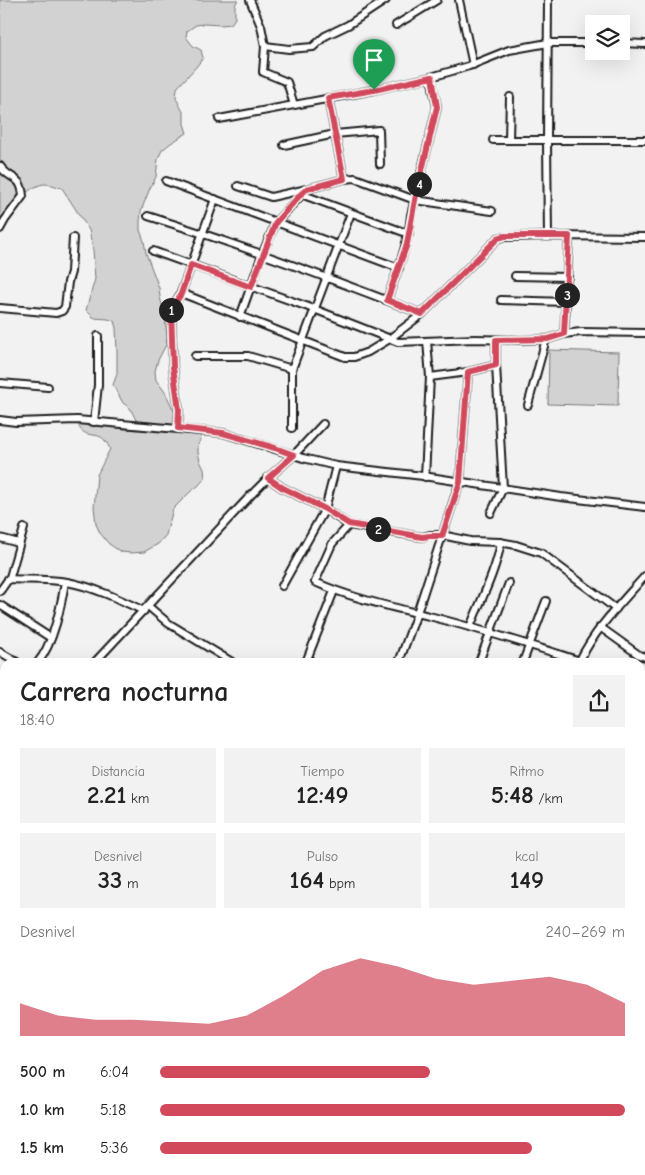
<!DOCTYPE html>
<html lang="es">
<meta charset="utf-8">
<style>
body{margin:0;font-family:"Comic Neue",sans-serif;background:#f2f2f2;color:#222;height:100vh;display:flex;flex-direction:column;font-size:19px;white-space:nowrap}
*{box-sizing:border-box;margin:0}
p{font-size:16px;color:#767676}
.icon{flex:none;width:28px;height:28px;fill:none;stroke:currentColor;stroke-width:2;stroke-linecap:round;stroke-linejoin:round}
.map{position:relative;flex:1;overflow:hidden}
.side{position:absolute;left:0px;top:658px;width:645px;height:518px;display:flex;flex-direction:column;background:#fff;border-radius:15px 15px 0 0;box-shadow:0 5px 20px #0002}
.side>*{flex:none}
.controls{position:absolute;left:585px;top:15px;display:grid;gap:10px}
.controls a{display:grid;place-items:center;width:45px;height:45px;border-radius:0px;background:#fff;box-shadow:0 5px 20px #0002;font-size:25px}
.pin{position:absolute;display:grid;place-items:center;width:42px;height:42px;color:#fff;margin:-51px -21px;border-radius:50% 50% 50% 0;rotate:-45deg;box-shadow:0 0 5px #0007}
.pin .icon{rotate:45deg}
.km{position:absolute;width:25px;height:25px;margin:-12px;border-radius:50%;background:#222;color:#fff;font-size:14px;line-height:25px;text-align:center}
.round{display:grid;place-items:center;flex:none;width:52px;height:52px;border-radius:0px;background:#f2f2f2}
.head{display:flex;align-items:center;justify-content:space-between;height:85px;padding:0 20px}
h1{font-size:28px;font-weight:600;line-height:38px}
.figures{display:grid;grid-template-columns:repeat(3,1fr);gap:8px;height:85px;padding:5px 20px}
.figures div{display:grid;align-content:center;border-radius:0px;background:#f2f2f2;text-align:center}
.figures b{font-size:25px;font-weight:600}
.figures small{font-size:14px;font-weight:400}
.figures p{font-size:14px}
.chart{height:140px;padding:10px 20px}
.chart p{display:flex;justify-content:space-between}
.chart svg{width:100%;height:90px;margin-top:5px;fill:#d1495b;opacity:.7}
ul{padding:0 20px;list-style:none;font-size:16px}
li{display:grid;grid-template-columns:80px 60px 1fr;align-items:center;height:38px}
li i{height:12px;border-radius:6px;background:#d1495b}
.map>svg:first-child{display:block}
</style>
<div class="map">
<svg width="645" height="1175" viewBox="0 0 645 1175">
<rect width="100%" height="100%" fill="#f2f2f2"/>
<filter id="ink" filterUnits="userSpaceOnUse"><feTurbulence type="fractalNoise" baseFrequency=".02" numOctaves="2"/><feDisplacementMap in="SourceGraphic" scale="10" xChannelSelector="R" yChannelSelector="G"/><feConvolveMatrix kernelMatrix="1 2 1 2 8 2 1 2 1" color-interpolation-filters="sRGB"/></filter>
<g filter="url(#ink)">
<!-- green -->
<g fill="#d2d2d2" stroke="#777">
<path d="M 0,0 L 238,0 L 235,5 L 235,18 L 231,24 L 221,25 L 204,24 L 196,25 L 187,31 L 186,37 L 193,46 L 201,50 L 203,58 L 196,67 L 177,88 L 176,98 L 184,114 L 184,124 L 187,133 L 171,143 L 162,150 L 158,159 L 156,177 L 150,188 L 141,211 L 140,222 L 140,230 L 144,241 L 146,253 L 159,288 L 160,297 L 165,317 L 167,337 L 166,345 L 158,360 L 155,371 L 156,380 L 165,392 L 175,413 L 173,425 L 137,422 L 130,408 L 123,403 L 113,385 L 117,374 L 117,351 L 116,328 L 114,321 L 108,319 L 94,318 L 86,310 L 95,279 L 93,250 L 89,230 L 62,188 C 57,187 51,184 46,184 C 32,183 6,209 0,222 Z"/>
<polygon points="549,350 619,352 618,406 548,404"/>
<path d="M 77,422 L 126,429 L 202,434 L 198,446 L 198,452 L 200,461 L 204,469 L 205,478 L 198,486 L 190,492 L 173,509 L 166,535 L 158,544 L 144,552 L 131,553 L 121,552 L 109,544 L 100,533 L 96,524 L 94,507 L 97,475 L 110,449 C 101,428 91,440 81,430 C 79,428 79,425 77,422 Z"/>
</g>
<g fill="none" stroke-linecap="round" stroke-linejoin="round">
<!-- river -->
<g stroke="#a8a8a8" stroke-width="10">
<polyline points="640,935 645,931"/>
<polyline points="369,1175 373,1170"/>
</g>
<defs>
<g id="minor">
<polyline points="250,0 261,26 265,46 263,72 287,82 294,105"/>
<polyline points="459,0 473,65"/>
<polyline points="396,25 437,0"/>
<polyline points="621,43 645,44"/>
<polyline points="265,46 289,49 313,47 325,36 348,25 386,0"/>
<polyline points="328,98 344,179"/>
<polyline points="219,119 374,90 431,77 469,66 509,50 548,43 594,43"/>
<polyline points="493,140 645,140"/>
<polyline points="509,140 510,97"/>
<polyline points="284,145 335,134 379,130 380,164"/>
<path d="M 0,166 C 10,181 21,174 23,196 L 5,220 L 0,229"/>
<polyline points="166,181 399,268"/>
<polyline points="238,186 271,197 307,189"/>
<polyline points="301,194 409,234"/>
<path d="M 148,216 C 241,245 332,279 422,314"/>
<polyline points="548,236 547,141 548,0"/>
<polyline points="153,251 314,309 398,342 475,339 521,340 548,339 564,334 581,332 645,333"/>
<polyline points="515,276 568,277"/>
<polyline points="181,293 345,357 354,357 368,352 388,340 422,314 498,238 505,237 548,236 645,237"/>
<path d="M 387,300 C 397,271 408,246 411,215 L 437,107 L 431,77"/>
<polyline points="501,300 566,302 569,236"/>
<polyline points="0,308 56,313 62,311 65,307 68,282 71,272 73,238"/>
<polyline points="240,317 262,255 276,222 307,189 344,179 355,178 415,200 492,211"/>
<polyline points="564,334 566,302"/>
<polyline points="195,356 248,356 292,369"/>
<polyline points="430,377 468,372 496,365"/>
<polyline points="0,383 48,387"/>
<polyline points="528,405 546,339"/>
<polyline points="0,420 16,422 77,420 223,433 275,449 303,458 336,466 423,476 561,497 645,507"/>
<polyline points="94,422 98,385 98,336"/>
<polyline points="178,428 179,410 173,367 171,310 181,293 215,199"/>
<polyline points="292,428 292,369 351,213"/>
<polyline points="425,477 430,377 427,341"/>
<polyline points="268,478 283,488 325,509 349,525 422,537 430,535 442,535 470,541 500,542 516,545 541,553 616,609"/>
<polyline points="491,513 503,488 496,365 496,340"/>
<path d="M 349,525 L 332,544 L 315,582 C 353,599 393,607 433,617 C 482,630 531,645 580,661"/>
<polyline points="0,538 19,543"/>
<path d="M 8,579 C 27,580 48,579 67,582 C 94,587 119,599 144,611"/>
<polyline points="282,586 325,509 336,466"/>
<polyline points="0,591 10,577 24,528"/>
<polyline points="0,605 51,638"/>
<polyline points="148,606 168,623 232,662"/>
<path d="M 470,627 C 481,600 496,571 501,542"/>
<polyline points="600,627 639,655 645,657"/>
<polyline points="0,652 17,662"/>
<path d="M 38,662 C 54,643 61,606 65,582"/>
<polyline points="95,662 251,495 268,478 294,455 323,424"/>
<polyline points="306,662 334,591"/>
<polyline points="399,662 417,613 460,481 468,372"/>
<polyline points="479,662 509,583"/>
<polyline points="523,662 546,601"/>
<path d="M 579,662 C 595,629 621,603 645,576"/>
<polyline points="0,693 5,696"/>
<polyline points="640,740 645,740"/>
<polyline points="0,764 5,759"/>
<polyline points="640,775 645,775"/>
<polyline points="2,798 5,795"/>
<polyline points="640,1137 645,1133"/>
<polyline points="427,1170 428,1175"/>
<polyline points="470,1170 471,1175"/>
<polyline points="565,1170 568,1175"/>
<polyline points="475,1175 480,1170"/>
<polyline points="584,1175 591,1170"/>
</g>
</defs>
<!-- minor casing -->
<use href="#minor" stroke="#1c1c1c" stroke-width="10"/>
<!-- minor -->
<use href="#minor" stroke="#fff" stroke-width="6"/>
</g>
</g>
<g fill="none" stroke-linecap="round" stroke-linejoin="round" filter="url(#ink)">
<defs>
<polygon id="route" points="432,77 437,107 415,200 407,244 387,300 422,314 498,238 505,236 569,236 564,334 548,339 496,340 496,365 468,372 460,482 442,536 430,536 422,537 349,524 325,509 283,488 268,478 294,455 275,448 223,433 178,428 179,410 173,367 171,310 181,294 191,265 251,287 276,222 301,194 307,189 344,179 328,98 374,90"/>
</defs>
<!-- route casing -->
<use href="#route" stroke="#fff" stroke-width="10"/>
<!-- route -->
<use href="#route" stroke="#d1495b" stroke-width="6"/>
</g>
</svg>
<div class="controls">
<a><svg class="icon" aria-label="layers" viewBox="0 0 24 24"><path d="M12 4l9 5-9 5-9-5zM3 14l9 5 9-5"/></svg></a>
</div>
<div class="pin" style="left:374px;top:90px;background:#1e9e55"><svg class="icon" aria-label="arrive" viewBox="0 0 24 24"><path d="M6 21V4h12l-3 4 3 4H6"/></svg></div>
<b class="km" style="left:171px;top:310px">1</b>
<b class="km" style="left:378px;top:529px">2</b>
<b class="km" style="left:567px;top:295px">3</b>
<b class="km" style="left:419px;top:184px">4</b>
<section class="side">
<div class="head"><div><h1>Carrera nocturna</h1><p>18:40</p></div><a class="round"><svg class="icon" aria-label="share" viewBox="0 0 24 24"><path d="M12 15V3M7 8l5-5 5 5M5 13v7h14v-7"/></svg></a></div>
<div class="figures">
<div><p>Distancia</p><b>2.21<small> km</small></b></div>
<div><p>Tiempo</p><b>12:49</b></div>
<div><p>Ritmo</p><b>5:48<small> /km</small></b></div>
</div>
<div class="figures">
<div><p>Desnivel</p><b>33<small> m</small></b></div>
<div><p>Pulso</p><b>164<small> bpm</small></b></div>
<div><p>kcal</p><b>149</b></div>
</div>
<div class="chart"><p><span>Desnivel</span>240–269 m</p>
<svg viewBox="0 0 160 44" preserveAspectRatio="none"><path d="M0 44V28L10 34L20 36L30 36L40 37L50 38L60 34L70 24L80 12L90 6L100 10L110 16L120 19L130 17L140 15L150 19L160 28V44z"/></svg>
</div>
<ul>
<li><b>500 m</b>6:04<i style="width:58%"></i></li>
<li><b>1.0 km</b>5:18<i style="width:100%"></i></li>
<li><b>1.5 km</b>5:36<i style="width:80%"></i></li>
</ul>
</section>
</div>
